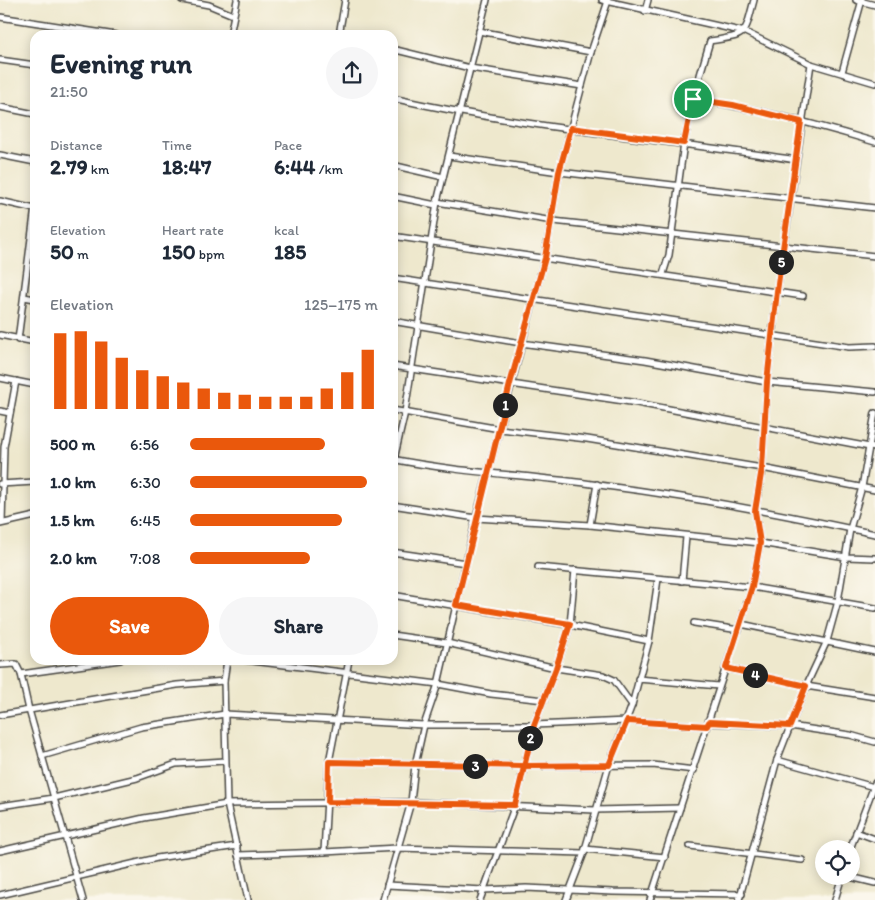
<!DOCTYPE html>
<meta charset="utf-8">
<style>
body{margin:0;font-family:Itim,sans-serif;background:#f6f6f7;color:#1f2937;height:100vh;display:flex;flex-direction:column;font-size:19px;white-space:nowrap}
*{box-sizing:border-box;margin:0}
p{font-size:16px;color:#747a83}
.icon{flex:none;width:28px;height:28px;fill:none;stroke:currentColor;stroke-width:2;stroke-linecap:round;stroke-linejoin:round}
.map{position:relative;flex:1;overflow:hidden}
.panel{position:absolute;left:30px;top:30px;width:368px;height:635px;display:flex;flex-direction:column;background:#fff;border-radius:15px;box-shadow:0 2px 12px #0003}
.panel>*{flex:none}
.tools{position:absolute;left:815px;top:840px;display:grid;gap:10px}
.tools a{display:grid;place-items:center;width:45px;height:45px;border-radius:50%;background:#fff;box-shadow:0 2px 12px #0003;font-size:25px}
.pin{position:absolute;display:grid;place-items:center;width:42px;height:42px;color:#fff;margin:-21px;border:2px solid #fff;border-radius:50%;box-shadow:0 1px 5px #0007}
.km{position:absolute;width:25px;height:25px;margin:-12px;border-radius:50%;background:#222;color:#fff;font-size:14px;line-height:25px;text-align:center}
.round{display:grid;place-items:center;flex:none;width:52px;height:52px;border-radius:26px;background:#f6f6f7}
.summary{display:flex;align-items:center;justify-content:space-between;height:85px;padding:0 20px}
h1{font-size:28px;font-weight:700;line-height:38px}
.figures{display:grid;grid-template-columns:repeat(3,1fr);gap:8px;height:85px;padding:5px 20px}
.figures div{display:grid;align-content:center}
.figures b{font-size:21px;font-weight:700}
.figures small{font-size:14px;font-weight:400}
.figures p{font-size:14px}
.chart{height:140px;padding:10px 20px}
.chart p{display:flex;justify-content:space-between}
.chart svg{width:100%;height:90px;margin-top:5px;stroke:#ea580c;stroke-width:6}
.action{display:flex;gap:10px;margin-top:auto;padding:10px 20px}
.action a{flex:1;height:58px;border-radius:30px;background:#ea580c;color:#fff;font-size:20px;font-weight:700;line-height:58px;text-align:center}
.action a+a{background:#f6f6f7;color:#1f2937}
ul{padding:0 20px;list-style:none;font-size:16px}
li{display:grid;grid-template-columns:80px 60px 1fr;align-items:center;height:38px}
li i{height:12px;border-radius:6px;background:#ea580c}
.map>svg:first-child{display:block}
</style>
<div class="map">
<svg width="875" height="900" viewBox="0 0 875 900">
<rect width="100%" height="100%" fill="#fbf7ec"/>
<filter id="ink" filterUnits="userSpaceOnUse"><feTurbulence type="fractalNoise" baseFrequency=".02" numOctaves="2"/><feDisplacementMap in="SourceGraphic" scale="10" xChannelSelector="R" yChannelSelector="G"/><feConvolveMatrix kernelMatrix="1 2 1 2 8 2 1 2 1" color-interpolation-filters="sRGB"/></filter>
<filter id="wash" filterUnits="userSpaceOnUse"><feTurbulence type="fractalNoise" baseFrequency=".0096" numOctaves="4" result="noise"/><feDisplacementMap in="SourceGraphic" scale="20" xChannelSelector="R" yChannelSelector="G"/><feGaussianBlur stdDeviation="1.12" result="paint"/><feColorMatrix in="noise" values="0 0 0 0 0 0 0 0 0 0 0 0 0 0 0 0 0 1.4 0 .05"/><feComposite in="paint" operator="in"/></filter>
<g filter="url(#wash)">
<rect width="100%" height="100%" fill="#eee8cd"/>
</g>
<g filter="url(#ink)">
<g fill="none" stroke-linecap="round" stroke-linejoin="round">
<defs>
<g id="street">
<polyline points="182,0 209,5 233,15"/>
<polyline points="602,0 745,32 811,64 875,83"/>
<polyline points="856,0 875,5"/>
<polyline points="645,11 648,0"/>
<polyline points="0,17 116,35"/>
<polyline points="479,31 591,52"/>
<polyline points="230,35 237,0"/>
<polyline points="339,35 345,0"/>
<polyline points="392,49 470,68 582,86"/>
<polyline points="0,60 35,65"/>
<polyline points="842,72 862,0"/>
<path d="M 392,98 C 525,128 661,139 796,160"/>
<path d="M 693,99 C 754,108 816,124 875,142"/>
<polyline points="0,107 35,114"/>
<polyline points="0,155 35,162"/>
<polyline points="449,156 559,172 875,208"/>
<polyline points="392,165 443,177"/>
<polyline points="392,196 436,205"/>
<polyline points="0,201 35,209"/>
<polyline points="437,202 553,221 875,256"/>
<polyline points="392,236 803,296"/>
<path d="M 663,274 L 669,255 L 684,143 L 693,99 L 710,41 C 748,35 744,37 754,0"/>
<polyline points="392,278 849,347 875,346"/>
<polyline points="24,297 35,299"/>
<polyline points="392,321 521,343 645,360 767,382 875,392"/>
<polyline points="0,335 35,342"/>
<polyline points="18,340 35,207"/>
<polyline points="392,366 637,403 875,448"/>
<polyline points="0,378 35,385"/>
<polyline points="392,410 500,429 587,439 762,468 875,490"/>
<polyline points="0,411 10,413"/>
<path d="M 392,459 C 461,473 530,475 599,485 C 692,497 784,514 875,534"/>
<polyline points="392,468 405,412 437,202 487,0"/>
<polyline points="0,484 35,482"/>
<polyline points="392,505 476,518 590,525 760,543 846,557 875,558"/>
<polyline points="2,523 4,447 16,381"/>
<polyline points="0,524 35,516"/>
<polyline points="590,525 597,484"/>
<polyline points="392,552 466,563"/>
<polyline points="538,567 752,587 875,608"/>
<polyline points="682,581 686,537"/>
<polyline points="392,595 570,625 649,641"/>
<polyline points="694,623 739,630"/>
<polyline points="741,624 875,652"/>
<polyline points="392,635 447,643 556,668 603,675 614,680 632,705"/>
<polyline points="227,660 224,681 227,804 248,900"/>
<polyline points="245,660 438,684 491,694 544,700"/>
<polyline points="349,660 329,762 324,852 397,848 584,853"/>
<polyline points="0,665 16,664 21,674 29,710 83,900"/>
<polyline points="726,668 806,686 875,697"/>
<polyline points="21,674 120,660"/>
<polyline points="638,679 719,686"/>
<polyline points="0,715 177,685 224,681"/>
<polyline points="709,723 790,726 850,735 875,742"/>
<polyline points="42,756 141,727 225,714 424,725 534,725 627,721 707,726"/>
<polyline points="777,760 874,787"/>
<polyline points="329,762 523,766 653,765 694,770"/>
<polyline points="0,806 54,798 137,778 176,764 225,761"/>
<polyline points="856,832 875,839"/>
<polyline points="690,846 802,860"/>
<polyline points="585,849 665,857"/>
<polyline points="850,849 875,783"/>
<polyline points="0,851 144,818 227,804 411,802 595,810 680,808"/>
<polyline points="238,855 324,852"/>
<polyline points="846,876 875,883"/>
<polyline points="387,885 484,890 526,888 613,892 742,894"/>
<polyline points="0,895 157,858 237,846"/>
<polyline points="383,900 411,802 415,765 424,725 438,684 476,518 545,257 559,172 591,52 608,1"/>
<polyline points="480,900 515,805 534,725 556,668 570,625 575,570"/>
<polyline points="566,900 584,853 609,765 632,705 649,641 658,579"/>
<polyline points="650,900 752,587 760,543 755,511 762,468 767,382 777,291 811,64"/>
<polyline points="739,900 777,760 806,686 827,641 838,601 850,529 862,487 875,413"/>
<polyline points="835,900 842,876"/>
</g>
</defs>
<!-- street casing -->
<use href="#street" stroke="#484743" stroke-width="8"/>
<!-- street -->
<use href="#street" stroke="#fff" stroke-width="5"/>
</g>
</g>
<g fill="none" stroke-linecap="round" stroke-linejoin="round" filter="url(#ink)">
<defs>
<polyline id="route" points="693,99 684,143 571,128 559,172 545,258 510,384 456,605 570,624 556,668 534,725 515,805 328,802 329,762 523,766 609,765 627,721 707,726 709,722 790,726 806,686 726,668 752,587 760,543 755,511 762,468 767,382 777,291 801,122 733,105 693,99"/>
</defs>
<!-- route casing -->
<use href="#route" stroke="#fff" stroke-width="10"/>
<!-- route -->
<use href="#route" stroke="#ea580c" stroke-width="6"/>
</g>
</svg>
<div class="tools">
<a><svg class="icon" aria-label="locate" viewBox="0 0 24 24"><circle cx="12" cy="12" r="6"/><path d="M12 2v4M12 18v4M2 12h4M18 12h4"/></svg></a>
</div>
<div class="pin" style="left:693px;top:99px;background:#1e9e55"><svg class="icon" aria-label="arrive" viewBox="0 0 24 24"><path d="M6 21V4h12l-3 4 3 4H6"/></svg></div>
<b class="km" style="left:505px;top:405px">1</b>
<b class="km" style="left:530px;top:738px">2</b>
<b class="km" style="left:475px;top:766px">3</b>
<b class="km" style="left:755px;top:675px">4</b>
<b class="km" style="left:781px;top:262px">5</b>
<section class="panel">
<div class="summary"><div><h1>Evening run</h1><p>21:50</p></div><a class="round"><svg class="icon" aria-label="share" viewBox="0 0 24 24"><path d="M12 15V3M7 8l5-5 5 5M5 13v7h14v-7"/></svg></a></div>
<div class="figures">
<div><p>Distance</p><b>2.79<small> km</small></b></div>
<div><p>Time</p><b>18:47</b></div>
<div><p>Pace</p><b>6:44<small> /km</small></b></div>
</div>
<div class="figures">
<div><p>Elevation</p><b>50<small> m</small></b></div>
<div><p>Heart rate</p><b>150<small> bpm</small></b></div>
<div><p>kcal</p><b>185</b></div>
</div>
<div class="chart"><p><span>Elevation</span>125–175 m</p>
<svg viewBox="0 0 160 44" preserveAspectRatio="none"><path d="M5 44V7M15 44V6M25 44V11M35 44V19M45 44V25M55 44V28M65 44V31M75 44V34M85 44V36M95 44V37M105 44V38M115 44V38M125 44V38M135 44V34M145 44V26M155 44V15"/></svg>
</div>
<ul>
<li><b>500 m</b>6:56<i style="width:72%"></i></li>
<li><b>1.0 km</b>6:30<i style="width:94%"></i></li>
<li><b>1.5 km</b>6:45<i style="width:81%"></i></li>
<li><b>2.0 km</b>7:08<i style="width:64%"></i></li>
</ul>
<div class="action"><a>Save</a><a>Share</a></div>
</section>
</div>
